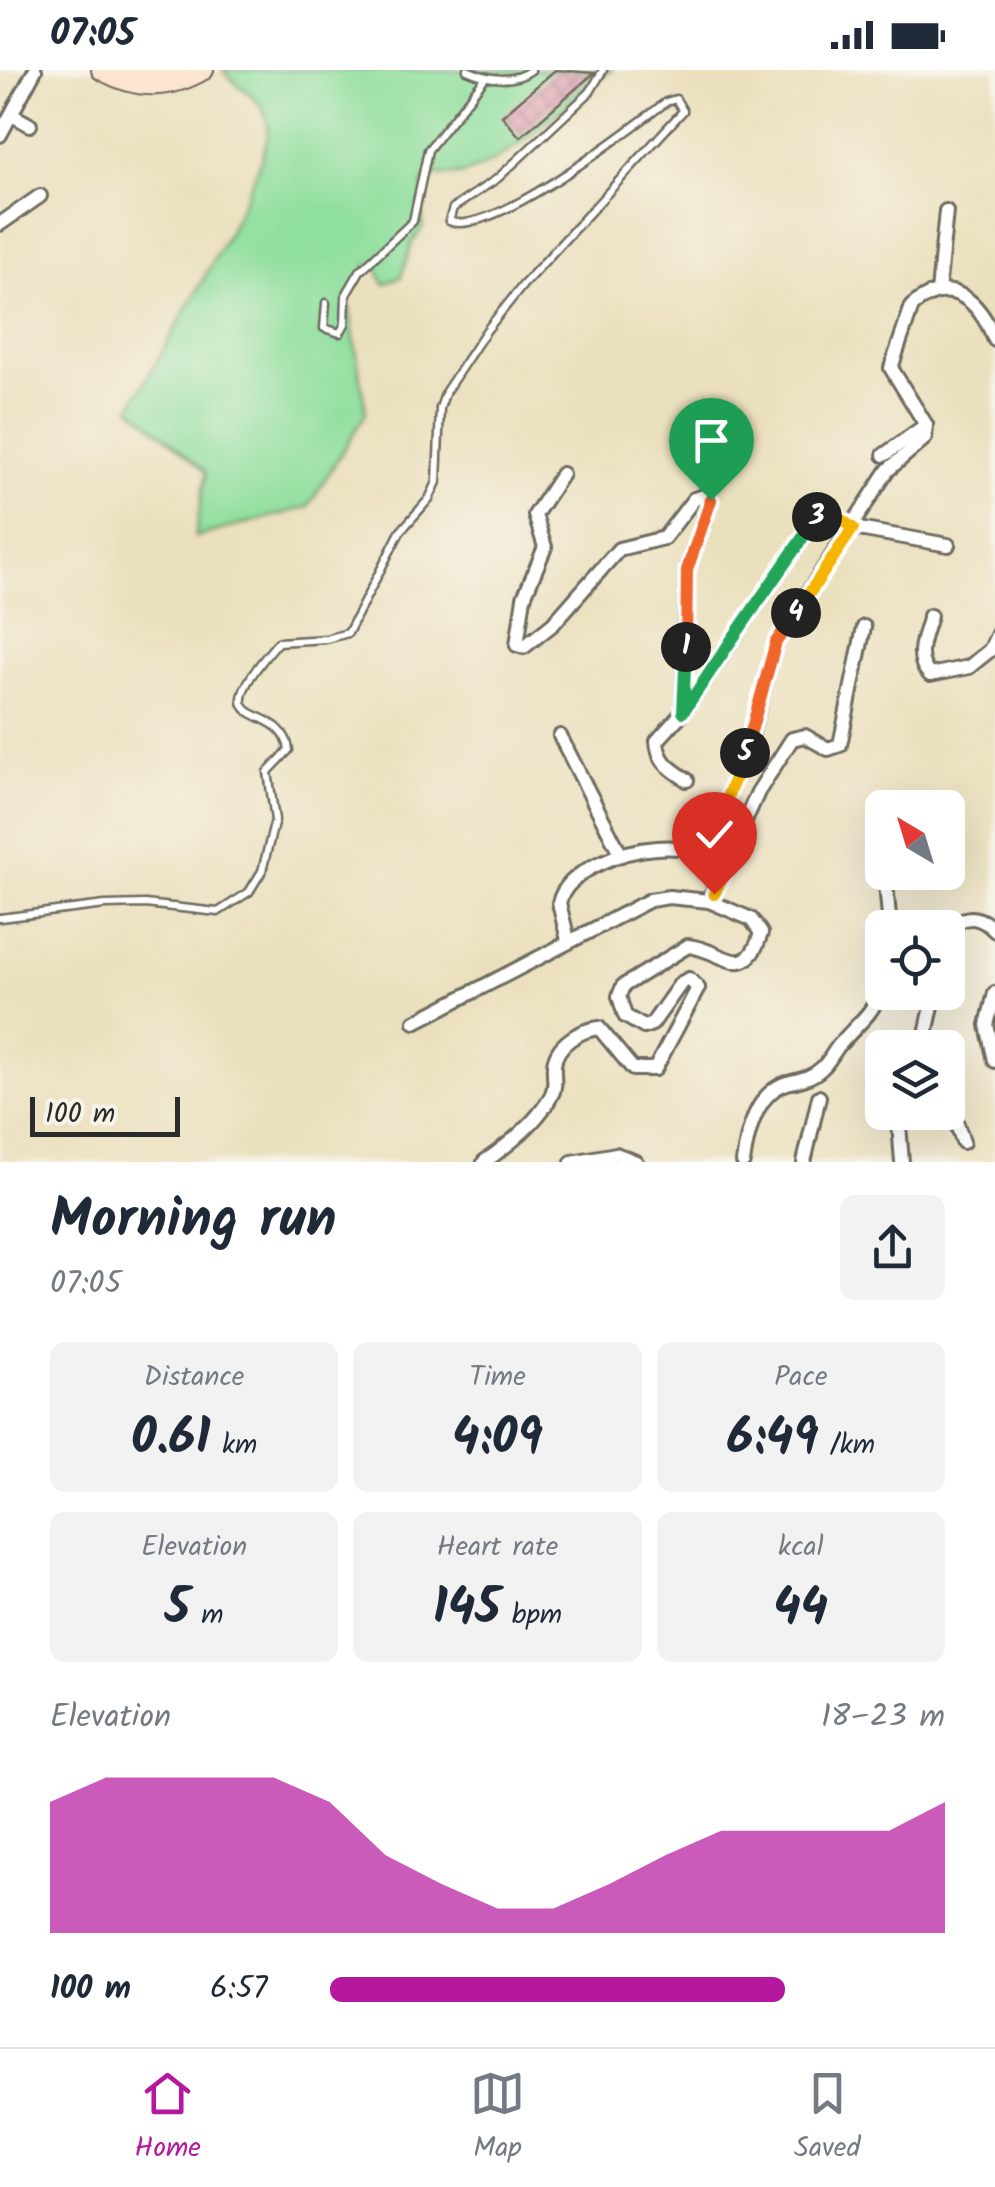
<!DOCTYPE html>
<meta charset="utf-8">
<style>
body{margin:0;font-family:Kalam,sans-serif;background:#f2f2f3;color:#1f2937;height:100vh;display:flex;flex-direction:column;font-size:38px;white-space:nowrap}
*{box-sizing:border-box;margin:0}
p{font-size:32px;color:#747a83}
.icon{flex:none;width:55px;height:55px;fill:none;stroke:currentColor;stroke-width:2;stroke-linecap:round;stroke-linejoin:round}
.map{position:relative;height:1092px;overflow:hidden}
.details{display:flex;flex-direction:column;background:#fff;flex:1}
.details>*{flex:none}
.needle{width:65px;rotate:322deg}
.tools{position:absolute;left:865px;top:720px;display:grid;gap:20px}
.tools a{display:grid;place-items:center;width:100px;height:100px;border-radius:15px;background:#fff;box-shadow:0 10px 40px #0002;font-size:50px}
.scale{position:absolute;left:30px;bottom:25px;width:150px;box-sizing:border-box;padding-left:10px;border:5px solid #2b2b2b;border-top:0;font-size:28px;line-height:35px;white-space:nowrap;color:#2b2b2b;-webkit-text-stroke:8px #f7f3e8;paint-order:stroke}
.pin{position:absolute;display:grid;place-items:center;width:85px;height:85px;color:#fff;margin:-102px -42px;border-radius:50% 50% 50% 0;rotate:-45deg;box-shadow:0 0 10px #0007}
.pin .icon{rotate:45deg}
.km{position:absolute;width:50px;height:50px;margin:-25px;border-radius:50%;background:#222;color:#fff;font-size:28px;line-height:50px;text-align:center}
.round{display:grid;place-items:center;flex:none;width:105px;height:105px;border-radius:15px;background:#f2f2f3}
.head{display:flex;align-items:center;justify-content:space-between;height:170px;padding:0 50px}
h1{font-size:55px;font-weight:700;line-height:75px}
.metrics{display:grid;grid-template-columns:repeat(3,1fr);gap:15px;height:170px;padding:10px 50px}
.metrics div{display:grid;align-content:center;border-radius:15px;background:#f2f2f3;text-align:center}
.metrics b{font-size:50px;font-weight:700}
.metrics small{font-size:28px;font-weight:400}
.metrics p{font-size:28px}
.chart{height:280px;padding:20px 50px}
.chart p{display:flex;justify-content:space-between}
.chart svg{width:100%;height:180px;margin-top:10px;fill:#b5179e;opacity:.7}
ul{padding:0 50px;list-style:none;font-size:32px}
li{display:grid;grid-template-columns:160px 120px 1fr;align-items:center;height:75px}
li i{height:25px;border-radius:12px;background:#b5179e}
.status{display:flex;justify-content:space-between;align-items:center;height:70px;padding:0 50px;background:#fff;direction:ltr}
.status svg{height:28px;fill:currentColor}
.tab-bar{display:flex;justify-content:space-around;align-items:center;height:140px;border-top:2px solid #e0e1e3;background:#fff;font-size:28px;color:#747a83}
.tab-bar a{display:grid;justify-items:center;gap:5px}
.tab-bar .on{color:#b5179e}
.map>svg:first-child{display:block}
</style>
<div class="status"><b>07:05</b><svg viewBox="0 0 49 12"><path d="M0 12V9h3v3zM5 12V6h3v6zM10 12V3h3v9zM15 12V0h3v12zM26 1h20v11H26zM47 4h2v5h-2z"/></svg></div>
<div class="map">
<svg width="995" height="1092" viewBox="0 0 995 1092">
<defs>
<pattern id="building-cross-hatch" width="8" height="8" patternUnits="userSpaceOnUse" patternTransform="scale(2.5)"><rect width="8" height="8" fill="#df9fb2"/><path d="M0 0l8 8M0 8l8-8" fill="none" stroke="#b58291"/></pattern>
</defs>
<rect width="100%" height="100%" fill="#f7f3e8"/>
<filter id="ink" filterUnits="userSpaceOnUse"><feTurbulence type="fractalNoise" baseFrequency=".01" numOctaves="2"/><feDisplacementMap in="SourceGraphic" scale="20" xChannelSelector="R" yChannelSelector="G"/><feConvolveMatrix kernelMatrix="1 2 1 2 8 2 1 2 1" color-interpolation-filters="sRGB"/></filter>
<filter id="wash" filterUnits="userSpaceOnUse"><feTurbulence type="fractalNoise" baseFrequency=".0048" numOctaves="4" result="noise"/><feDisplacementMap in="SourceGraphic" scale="40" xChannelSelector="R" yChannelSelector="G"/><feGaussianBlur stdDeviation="2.25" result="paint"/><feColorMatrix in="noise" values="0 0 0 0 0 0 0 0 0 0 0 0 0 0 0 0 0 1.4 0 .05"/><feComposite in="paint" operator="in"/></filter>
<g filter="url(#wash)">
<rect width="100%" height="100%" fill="#ebe0be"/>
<!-- green -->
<path fill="#8fdf9e" stroke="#5d8564" stroke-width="2.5" d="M 223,0 L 612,0 C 568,27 488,120 434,104 L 423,112 L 423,157 L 412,173 L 401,207 L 384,214 L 375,194 L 367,195 L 348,228 L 366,343 L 308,437 L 195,467 L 206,402 L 131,337 C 158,287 272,102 268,56 C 265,25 236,19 223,0 Z"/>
<g id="blocks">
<!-- building -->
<polygon fill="url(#building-cross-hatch)" points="555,0 594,3 520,67 502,46"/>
</g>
</g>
<g filter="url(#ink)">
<use href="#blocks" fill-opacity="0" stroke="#6e6a5e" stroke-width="2.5"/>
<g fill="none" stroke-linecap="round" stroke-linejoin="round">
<defs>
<g id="service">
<path d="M 467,0 C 487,9 512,14 531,0"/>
<polyline points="326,233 324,258 340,263 345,254 346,225 360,201 413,151 428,80 485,8"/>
<polyline points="988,577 995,562"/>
<path d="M 0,848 L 105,835 L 145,834 L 218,842 L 249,822 L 262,801 L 275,750 L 268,702 L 289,680 C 282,627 194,668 278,572 L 326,569 L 348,563 L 400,462 L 429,429 L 437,412 L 440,338 L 446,321 L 486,261 L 523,215 L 683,41 L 676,29 L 666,32 C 630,59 490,169 449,151 L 453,138 L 498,108 L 590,22 L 603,0"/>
</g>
<g id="minor">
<polyline points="12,45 30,55"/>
<polyline points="0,65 35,0"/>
<polyline points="0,154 40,126"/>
<polyline points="938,222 946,141"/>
<polyline points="884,385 926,355"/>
<polyline points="562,404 535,445 545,477 524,527 517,575 524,577 553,554 619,479 664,468 694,429 707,425 711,430 687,499 683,642 824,437 853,458 948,475"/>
<path d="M 930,546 C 924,567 913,588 930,605 L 969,597 L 995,576"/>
<path d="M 683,642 L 657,671 C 658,692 671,699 687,710"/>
<polyline points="560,666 621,785"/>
<polyline points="885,802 890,858"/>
<path d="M 568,870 L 559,833 C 567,799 625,780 657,778 C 676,776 693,782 710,770 L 749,673 L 776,572 L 888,400 L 925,368 L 926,355 L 891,298 L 912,236 C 952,202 980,233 995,270"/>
<path d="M 948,873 L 953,856 C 968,843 982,847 995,861"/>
<polyline points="995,923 987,955 995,991"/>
<polyline points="415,952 650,830 669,827 709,831 758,722 792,669 805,666 828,679 840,675 864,557"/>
<polyline points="923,978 935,922"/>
<polyline points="948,1027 963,1072"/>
<polyline points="898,1042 902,1092"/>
<path d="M 484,1092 C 507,1076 538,1052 551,1026 C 557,1015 553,1007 554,995 C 556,974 580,960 599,958 L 633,999 L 655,999 L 698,918 L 689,909 L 681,913 L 652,954 L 644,957 L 625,946 L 619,926 L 623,916 L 688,876 C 722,879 745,916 761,863 L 751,849 L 709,831"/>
<polyline points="572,1092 616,1084 636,1092"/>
<path d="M 743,1092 C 747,1065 755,1023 787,1013 C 799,1010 812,1008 822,998 C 830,991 834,980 841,973 C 880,930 876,944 882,885"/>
<polyline points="804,1092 819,1027"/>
</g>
<g id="secondary">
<path d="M 101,0 C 136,20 168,21 204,0"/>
<polyline points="129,0 176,0"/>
</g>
</defs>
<!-- service casing -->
<use href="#service" stroke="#6e6a5e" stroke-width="11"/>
<!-- minor casing -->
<use href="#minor" stroke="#6e6a5e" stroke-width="18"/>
<!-- secondary casing -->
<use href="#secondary" stroke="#6e6a5e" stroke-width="22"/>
<!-- service -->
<use href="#service" stroke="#fff" stroke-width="6"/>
<!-- minor -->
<use href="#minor" stroke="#fff" stroke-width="12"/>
<!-- secondary -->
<use href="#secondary" stroke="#fde4d1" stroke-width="18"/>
</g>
</g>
<g fill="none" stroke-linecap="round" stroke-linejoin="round" filter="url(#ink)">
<defs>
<polyline id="split-1" points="686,577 687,500 711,430"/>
<polyline id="split-2" points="686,577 683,642 731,571"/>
<polyline id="split-3" points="731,571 817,447"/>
<polyline id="split-4" points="796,543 853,458 824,437 817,447"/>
<polyline id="split-5" points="745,683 776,572 796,543"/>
<polyline id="split-6" points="714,824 733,784 710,770 745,683"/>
</defs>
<!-- split-1 casing -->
<use href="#split-1" stroke="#fff" stroke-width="20"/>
<!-- split-2 casing -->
<use href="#split-2" stroke="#fff" stroke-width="20"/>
<!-- split-3 casing -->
<use href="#split-3" stroke="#fff" stroke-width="20"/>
<!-- split-4 casing -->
<use href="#split-4" stroke="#fff" stroke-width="20"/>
<!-- split-5 casing -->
<use href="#split-5" stroke="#fff" stroke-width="20"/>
<!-- split-6 casing -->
<use href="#split-6" stroke="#fff" stroke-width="20"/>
<!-- split-1 -->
<use href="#split-1" stroke="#f0652b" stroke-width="12"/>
<!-- split-2 -->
<use href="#split-2" stroke="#22a559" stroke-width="12"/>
<!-- split-3 -->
<use href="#split-3" stroke="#22a559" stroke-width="12"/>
<!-- split-4 -->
<use href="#split-4" stroke="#f5b400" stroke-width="12"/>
<!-- split-5 -->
<use href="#split-5" stroke="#f0652b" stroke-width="12"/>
<!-- split-6 -->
<use href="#split-6" stroke="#f5b400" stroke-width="12"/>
</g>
</svg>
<div class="tools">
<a><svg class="needle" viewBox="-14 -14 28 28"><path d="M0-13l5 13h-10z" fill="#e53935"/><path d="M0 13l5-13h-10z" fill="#747a83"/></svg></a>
<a><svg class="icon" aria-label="locate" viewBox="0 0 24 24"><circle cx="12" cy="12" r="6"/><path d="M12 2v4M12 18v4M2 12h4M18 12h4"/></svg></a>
<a><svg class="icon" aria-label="layers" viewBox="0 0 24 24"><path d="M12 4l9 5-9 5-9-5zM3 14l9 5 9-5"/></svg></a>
</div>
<div class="scale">100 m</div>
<div class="pin" style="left:711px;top:430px;background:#1e9e55"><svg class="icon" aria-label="arrive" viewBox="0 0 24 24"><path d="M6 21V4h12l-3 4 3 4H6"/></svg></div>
<div class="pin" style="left:714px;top:824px;background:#d93025"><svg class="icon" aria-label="check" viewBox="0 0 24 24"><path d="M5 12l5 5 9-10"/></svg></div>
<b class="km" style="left:686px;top:577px">1</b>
<b class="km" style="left:817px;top:447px">3</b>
<b class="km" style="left:796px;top:543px">4</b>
<b class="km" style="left:745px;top:683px">5</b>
</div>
<section class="details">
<div class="head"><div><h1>Morning run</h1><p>07:05</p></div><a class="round"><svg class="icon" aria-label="share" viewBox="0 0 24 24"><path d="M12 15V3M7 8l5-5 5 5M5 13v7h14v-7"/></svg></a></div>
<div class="metrics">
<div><p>Distance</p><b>0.61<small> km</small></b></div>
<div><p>Time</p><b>4:09</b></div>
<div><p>Pace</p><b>6:49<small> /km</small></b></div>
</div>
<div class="metrics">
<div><p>Elevation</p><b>5<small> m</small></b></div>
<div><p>Heart rate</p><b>145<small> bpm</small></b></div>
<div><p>kcal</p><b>44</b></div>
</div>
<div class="chart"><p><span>Elevation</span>18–23 m</p>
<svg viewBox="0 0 160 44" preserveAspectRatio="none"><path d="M0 44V12L10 6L20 6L30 6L40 6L50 12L60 25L70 32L80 38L90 38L100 32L110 25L120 19L130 19L140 19L150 19L160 12V44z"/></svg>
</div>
<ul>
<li><b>100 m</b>6:57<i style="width:74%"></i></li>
</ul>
</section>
<nav class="tab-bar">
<a class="on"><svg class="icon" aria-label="home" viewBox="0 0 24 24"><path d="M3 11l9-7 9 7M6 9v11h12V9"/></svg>Home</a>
<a><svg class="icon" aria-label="map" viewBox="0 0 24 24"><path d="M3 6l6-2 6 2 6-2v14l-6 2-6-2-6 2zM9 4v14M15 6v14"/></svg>Map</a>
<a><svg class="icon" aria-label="saved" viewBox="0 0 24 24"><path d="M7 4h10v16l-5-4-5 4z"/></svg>Saved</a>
</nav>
